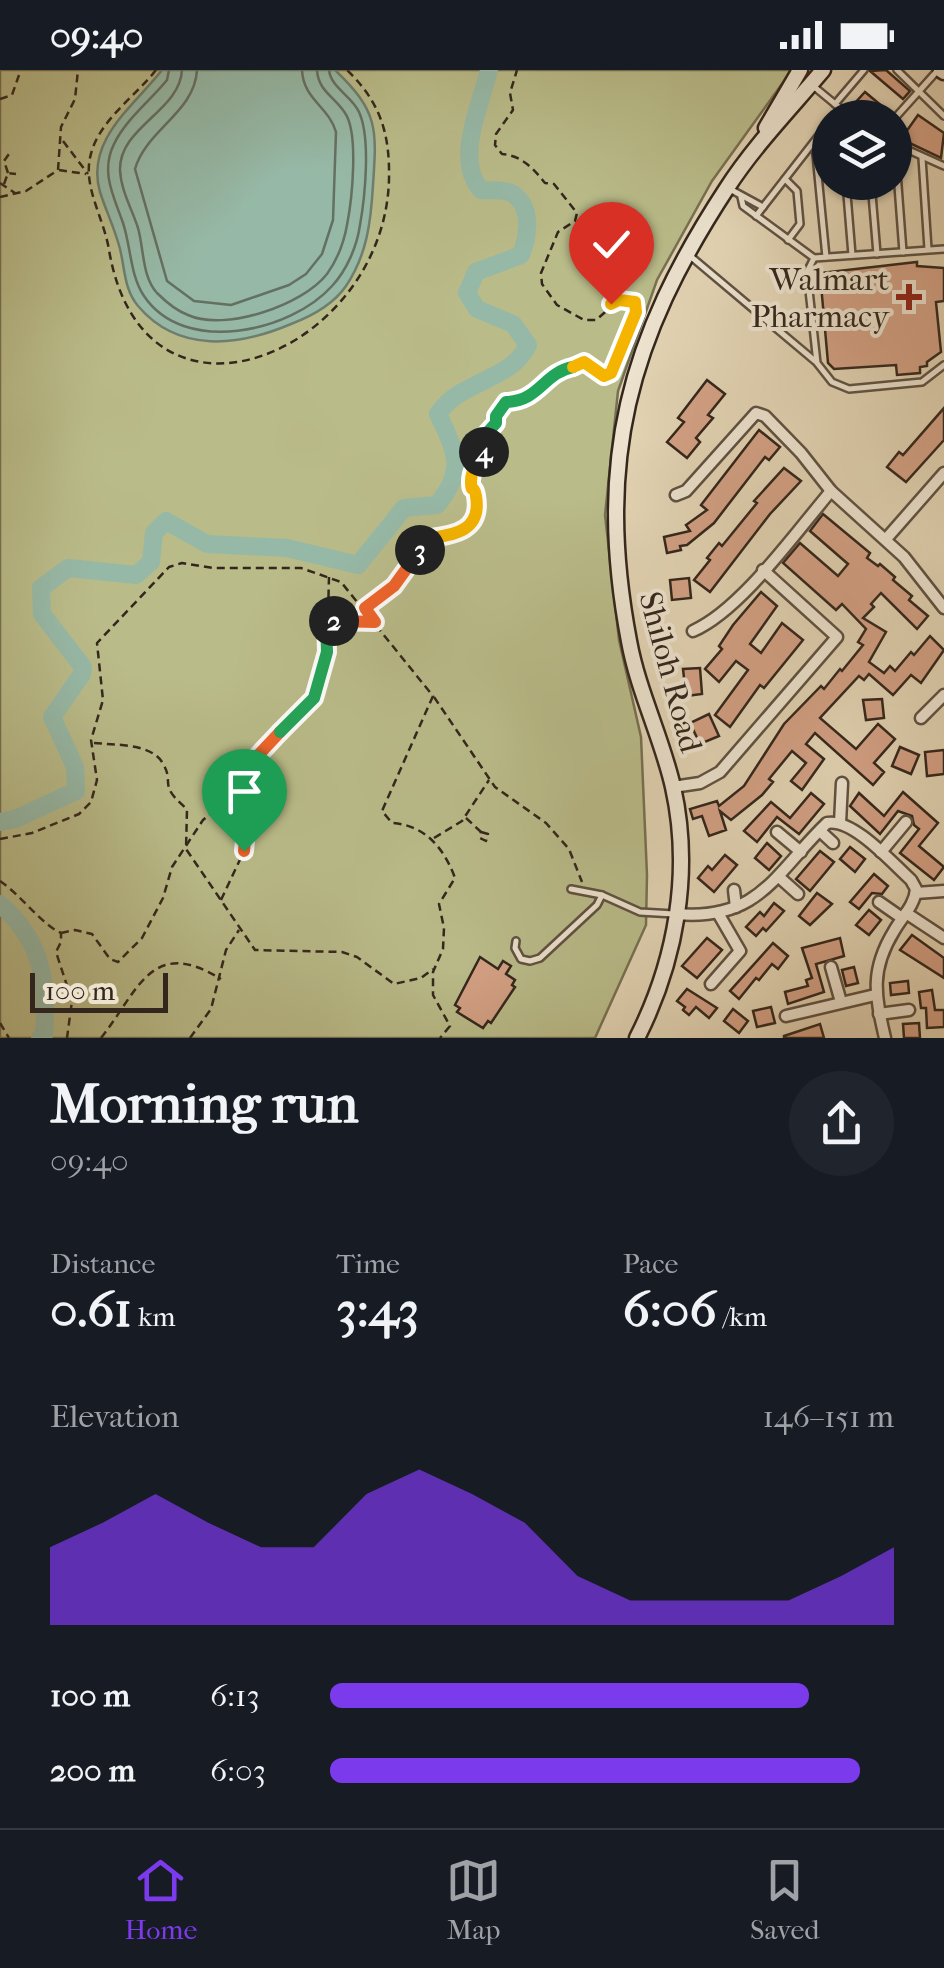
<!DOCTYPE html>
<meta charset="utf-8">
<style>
body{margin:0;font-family:"IM FELL French Canon",serif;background:#20242c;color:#f1f3f6;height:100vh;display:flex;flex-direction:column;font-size:38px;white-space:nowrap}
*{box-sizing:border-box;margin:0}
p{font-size:32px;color:#9ea1a6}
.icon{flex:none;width:55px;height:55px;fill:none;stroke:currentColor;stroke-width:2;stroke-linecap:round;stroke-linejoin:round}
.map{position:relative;height:968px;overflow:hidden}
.details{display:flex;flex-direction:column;background:#171b24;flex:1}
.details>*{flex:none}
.buttons{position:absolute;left:812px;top:30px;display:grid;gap:20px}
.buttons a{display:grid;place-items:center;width:100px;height:100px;border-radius:50%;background:#171b24;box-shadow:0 2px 8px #0004;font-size:50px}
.scale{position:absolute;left:30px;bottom:25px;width:138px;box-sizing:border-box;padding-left:10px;border:5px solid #33261c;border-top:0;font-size:28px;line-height:35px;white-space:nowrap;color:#33261c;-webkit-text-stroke:8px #ece2ce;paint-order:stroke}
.pin{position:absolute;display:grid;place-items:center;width:85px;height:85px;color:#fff;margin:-102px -42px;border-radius:50% 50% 50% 0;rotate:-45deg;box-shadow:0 0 10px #0007}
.pin .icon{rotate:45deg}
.km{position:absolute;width:50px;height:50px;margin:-25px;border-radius:50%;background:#222;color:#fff;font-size:28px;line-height:50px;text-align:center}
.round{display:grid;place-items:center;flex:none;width:105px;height:105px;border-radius:52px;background:#20242c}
.headline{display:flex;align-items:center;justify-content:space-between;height:170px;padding:0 50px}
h1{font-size:55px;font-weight:700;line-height:75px}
.stats{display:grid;grid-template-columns:repeat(3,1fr);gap:15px;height:170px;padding:10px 50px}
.stats div{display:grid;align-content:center}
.stats b{font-size:50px;font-weight:700}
.stats small{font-size:28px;font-weight:400}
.stats p{font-size:28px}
.chart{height:280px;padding:20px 50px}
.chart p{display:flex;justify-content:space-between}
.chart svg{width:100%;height:180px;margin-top:10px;fill:#7c3aed;opacity:.7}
ul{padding:0 50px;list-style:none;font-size:32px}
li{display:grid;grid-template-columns:160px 120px 1fr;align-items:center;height:75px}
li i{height:25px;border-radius:12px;background:#7c3aed}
.status{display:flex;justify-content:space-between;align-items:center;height:70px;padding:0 50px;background:#171b24;direction:ltr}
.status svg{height:28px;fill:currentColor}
.menu{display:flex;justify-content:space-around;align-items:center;height:140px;border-top:2px solid #363941;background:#171b24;font-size:28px;color:#9ea1a6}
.menu a{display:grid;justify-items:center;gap:5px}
.menu .on{color:#7c3aed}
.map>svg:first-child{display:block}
</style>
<div class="status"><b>09:40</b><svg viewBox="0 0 49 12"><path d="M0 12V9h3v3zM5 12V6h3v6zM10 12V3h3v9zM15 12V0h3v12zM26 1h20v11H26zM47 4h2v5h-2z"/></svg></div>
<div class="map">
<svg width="944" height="968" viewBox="0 0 944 968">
<rect width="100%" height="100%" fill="#e2d3b3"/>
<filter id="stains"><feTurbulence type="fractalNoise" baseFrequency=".002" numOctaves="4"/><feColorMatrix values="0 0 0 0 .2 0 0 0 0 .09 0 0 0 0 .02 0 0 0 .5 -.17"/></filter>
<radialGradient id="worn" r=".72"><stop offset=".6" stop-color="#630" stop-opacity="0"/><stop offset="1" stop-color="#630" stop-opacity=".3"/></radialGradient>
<!-- green -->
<polygon fill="#b9bb89" stroke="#767052" stroke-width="2.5" points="0,0 792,0 712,111 657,210 618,321 605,445 619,570 641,667 647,805 646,855 595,968 0,968"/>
<!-- water -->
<path fill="#96b9a7" stroke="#6e7e6f" stroke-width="2.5" d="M 162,0 L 335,0 C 378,41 377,58 373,115 C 371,151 367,185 346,216 C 333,235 312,246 291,254 C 239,276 179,284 138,236 C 124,219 125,199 120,179 C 115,159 106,141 100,122 C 85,70 134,36 162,0 Z"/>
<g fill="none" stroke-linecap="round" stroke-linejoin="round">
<!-- shore -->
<g stroke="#647062" stroke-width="2.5">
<path d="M 169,0 L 167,10 C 150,31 126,49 114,74 C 100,102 114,127 123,153 C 131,177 130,205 144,226 C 184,286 291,262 332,216 C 347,200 357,176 360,155 C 365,127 371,68 359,42 C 352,26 331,18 329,0"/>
<path d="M 182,0 C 180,41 119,57 120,100 C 121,121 132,139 138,158 C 144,179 142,207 157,223 C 165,231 177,241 188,245 C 225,262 303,235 327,204 C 337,190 344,172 347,155 C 352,130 359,63 345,43 C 335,27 318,21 317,0"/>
<path d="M 197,0 C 195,42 146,60 135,99 L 167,211 L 194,231 L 231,235 L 289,215 L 306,204 L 322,184 L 333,150 L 336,62 C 329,37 303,29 302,0"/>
</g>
<!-- river -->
<g stroke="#96b9a7" stroke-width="18">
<path d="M 0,752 L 15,749 L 76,721 L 75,697 L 52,647 L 82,604 L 83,597 L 42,544 L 41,518 L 68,498 L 136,505 L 151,492 L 154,463 L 166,451 L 207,474 L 287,478 L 358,495 L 404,438 L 437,435 C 466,400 456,382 438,344 C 460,310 510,312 528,275 L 513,254 L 477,239 L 467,223 L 476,202 L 521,185 C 528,167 533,137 513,124 C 505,119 491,121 481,120 C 454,90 481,34 489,0"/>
<path d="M 0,834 C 42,870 48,912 44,965 L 40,968"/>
</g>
</g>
<!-- building -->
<g fill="#d3a084" stroke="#33261c" stroke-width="2.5">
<polygon points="886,0 910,21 903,29 870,1"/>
<polygon points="865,22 883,37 874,48 854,34"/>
<polygon points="918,45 944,63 941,88 901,69"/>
<polygon points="917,192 917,196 944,198 944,231 936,232 941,282 927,292 927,296 920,297 920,303 897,305 896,295 834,299 828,293 820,203"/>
<polygon points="707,310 725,324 708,345 713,348 696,368 700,372 687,388 667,372 684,352 678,348"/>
<polygon points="944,338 944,370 906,412 887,397 899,382 903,385"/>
<polygon points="759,360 780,377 769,390 765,387 714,453 687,475 680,476 681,480 667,483 664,467 690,461 686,455 707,440 701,435"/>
<polygon points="784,398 801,411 770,444 710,522 694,510 710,490 707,488 719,473 722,476 757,433 754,431"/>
<polygon points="823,444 870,483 867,488 878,496 880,494 895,507 893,510 912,526 909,530 928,546 917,559 881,523 871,534 874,537 863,548 886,562 869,592 884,603 890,596 895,601 911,582 914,585 930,566 944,580 921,613 911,605 893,625 869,604 864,610 859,606 820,648 856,679 878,654 895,669 874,693 884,702 873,715 815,663 806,674 824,689 802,720 791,711 806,693 792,681 769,709 773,712 762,725 731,750 720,741 726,760 709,766 702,746 693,749 690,739 717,731 719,736 744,716 784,654 821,616 824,619 840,599 842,601 863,575 858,572 866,559 842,534 836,540 783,493 800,473 838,506 848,494 810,461"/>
<polygon points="689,508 691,528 672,530 670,510"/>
<polygon points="761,522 777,536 750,574 761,583 782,553 803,570 764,618 760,615 730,657 715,645 748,600 736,591 719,612 705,599 722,579 719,576 733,555"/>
<polygon points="700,598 702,624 686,626 683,599"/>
<polygon points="882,629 884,648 866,650 863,630"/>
<polygon points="709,644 719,666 700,674 690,653"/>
<polygon points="900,677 919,685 911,704 892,696"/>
<polygon points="944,680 944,704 927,706 925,682"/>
<polygon points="903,722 938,753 919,776 944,797 934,810 900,783 919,759 914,755 912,746 898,741 880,764 850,736 859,723 884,746"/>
<polygon points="811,723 824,734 799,764 777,747 757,772 744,761 771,732 790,748"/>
<polygon points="767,773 781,786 769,800 755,788"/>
<polygon points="850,777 865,789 855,802 840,789"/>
<polygon points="820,781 834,792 810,821 796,809"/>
<polygon points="725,785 737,795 714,822 698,808 708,796 712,800"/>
<polygon points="874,804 888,816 882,824 872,823 859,839 850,832"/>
<polygon points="817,823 832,834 810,855 799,846"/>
<polygon points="774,833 784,841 766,861 763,858 756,866 746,857 760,842 764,846"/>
<polygon points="869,840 881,850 869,865 856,855"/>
<polygon points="912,865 944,888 944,908 900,880"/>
<polygon points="707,868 722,880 697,908 682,896"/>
<polygon points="840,868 844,886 816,894 824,922 788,934 785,922 808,916 806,910 812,908 802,878"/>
<polygon points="773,873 788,886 778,899 772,894 759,910 756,908 739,929 730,921"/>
<polygon points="480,887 498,899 503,891 511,896 506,904 515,910 512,915 515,917 491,953 488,951 483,958 457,942 460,938 455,935"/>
<polygon points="854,897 858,913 846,916 842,900"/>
<polygon points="908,911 909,923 891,925 890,913"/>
<polygon points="687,919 717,938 709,948 696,937 689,945 683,940 685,937 677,931"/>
<polygon points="932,920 935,940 944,940 944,957 927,958 926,938 921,938 919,922"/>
<polygon points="771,937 775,953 757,957 753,941"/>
<polygon points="733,939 748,951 739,963 724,951"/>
<polygon points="919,953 920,968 904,968 903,954"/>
<polygon points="820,954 824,968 784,968 784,966"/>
</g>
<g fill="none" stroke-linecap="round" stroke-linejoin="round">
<defs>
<g id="service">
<polyline points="897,0 944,46"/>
<polyline points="812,15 852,48"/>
<polyline points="835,34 864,0"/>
<polyline points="895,48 938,0"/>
<polyline points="815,74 826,187"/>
<polyline points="895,74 944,96"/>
<polyline points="902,78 896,89 903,182"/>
<polyline points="922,88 928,179"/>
<polyline points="785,109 797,121 800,154 788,170"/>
<polyline points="846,112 852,185"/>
<polyline points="871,112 877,184"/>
<polyline points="728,118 763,137"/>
<polyline points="741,127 743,136 814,188 944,179"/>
<polyline points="756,146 830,51"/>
<polyline points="689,185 815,291"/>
<polyline points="814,188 807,202 817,293 832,312 849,319 922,312 944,295"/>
<polyline points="602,825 640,842 674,844"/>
<polyline points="516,871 515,878 521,889 530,891 540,888 597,835 602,825 571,819"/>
</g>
<g id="minor">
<polyline points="676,425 686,421 756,343 765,346 801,383 831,421 904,487 944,538"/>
<polyline points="886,469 944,403"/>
<path d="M 693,561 C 741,540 796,462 831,421"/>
<polyline points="921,648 944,625"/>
<polyline points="673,717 700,713 720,702 837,567 763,500"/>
<polyline points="840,753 842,713"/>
<polyline points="820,761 833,773"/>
<polyline points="777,762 801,782"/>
<polyline points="881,782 906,752"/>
<polyline points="779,807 798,824"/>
<polyline points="734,820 736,837"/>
<polyline points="916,823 944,821"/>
<polyline points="879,832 902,848"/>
<polyline points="906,843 944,868"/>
<path d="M 677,844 C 760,851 776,802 827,753 C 853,748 892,793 911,810 L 916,819 C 915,835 902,847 894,861 C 870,900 875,925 885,968"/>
<polyline points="831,897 841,932"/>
<polyline points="711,914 740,881 718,843"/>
<polyline points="879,944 909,940"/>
<polyline points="786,946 875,925"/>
</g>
<g id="secondary">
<polyline points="941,0 944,2"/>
<polyline points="766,58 800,0"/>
<path d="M 637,968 C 676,891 692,802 673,717 C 662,668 638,621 629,571 C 595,392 628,269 727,118 C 754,76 791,38 823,0"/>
</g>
</defs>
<!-- service casing -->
<use href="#service" stroke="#5f5142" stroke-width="10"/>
<!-- minor casing -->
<use href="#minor" stroke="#5f5142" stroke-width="15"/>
<!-- secondary casing -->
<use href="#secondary" stroke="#33261c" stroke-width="19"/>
<!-- path -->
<g stroke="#33261c" stroke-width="2.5" stroke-dasharray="8 5" stroke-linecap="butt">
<path d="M 156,0 C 131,32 85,59 89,106 C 91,130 105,155 109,180 C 144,385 385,282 389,109 C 390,63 380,32 347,0"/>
<polyline points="0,29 12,25 19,5"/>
<polyline points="63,71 88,104"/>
<polyline points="59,100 86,104"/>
<polyline points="8,103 4,91 11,81"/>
<polyline points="0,113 15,123"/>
<polyline points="4,114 8,103 16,104"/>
<polyline points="0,127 26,121 58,100 61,57 75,29 78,0"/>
<path d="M 366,538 L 393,515 L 431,468 L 457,466 L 469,457 L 476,427 L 471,414 L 472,405 L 486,379 L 486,364 C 496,355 499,343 506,331 L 527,329 L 559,300 L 584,292 L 604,306 L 611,303 L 636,242 L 635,232 L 619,230 L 596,250 L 584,250 L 557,235 L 542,214 L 541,203 L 558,162 L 575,151 L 577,143 L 554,114 L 545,113 C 533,98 522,86 502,84 L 495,75 L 496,64 L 513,40 L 510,23 L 517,0"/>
<polyline points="327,548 339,552 373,552"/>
<polyline points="434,627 495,717 546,753 569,779 582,812"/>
<path d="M 94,673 C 113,675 150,673 162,692 C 176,714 156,713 187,739 L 186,779 L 255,880 L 342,882 L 357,887 L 394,914 L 421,908 L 433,899"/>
<polyline points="466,748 481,762"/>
<polygon points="481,762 488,764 486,771 480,768"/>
<polyline points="434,768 462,751 489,710"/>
<path d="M 0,769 L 32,763 L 79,744 L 91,732 L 97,710 L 91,670 L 103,630 L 97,573 L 169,497 L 182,493 L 214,498 L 301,498 L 341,512 L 433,626 L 382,741 L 392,753 C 425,755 444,778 455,808 L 439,834 L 444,858 L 443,879 L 433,902 L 433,925 L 450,956 L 440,968"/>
<path d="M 0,811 C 22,826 41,854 61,863 L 61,872 L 56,882 L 72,931 L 67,968"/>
<polyline points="221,830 244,781 247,749 235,726"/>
<polyline points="61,863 75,860 92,864 110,889 118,892 142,868 163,828 172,797 203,750 234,724 251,694 313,628 327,582 329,507"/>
<polyline points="0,953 9,968"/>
<path d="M 101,968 C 139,920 151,866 221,909"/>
<polyline points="190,968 211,939 226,880 239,860"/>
</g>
<!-- service -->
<use href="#service" stroke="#ece2ce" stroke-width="5"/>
<!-- minor -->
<use href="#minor" stroke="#ece2ce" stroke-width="10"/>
<!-- secondary -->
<use href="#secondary" stroke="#ece2ce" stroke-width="14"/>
</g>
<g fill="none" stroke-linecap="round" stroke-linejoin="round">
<defs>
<polyline id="split-1" points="244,781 247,749 234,724 250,694 280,662"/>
<polyline id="split-2" points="280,662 314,628 327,582 326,548 334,551"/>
<polyline id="split-3" points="334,551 375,552 365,538 394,516 420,480"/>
<path id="split-4" d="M 420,480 L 431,468 C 455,465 482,460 476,426 C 474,412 471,426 471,411 C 471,400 478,391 484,382"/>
<path id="split-5" d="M 484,382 L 486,364 L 496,353 L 496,346 L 506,332 C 540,331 543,303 573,297"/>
<polyline id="split-6" points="573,297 584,292 604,306 611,303 636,242 635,232 619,230 611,234"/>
</defs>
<!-- split-1 casing -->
<use href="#split-1" stroke="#fff" stroke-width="20"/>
<!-- split-2 casing -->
<use href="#split-2" stroke="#fff" stroke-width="20"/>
<!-- split-3 casing -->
<use href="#split-3" stroke="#fff" stroke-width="20"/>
<!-- split-4 casing -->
<use href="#split-4" stroke="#fff" stroke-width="20"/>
<!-- split-5 casing -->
<use href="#split-5" stroke="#fff" stroke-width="20"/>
<!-- split-6 casing -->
<use href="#split-6" stroke="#fff" stroke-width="20"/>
<!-- split-1 -->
<use href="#split-1" stroke="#f0652b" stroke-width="12"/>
<!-- split-2 -->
<use href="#split-2" stroke="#22a559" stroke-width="12"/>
<!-- split-3 -->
<use href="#split-3" stroke="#f0652b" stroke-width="12"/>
<!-- split-4 -->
<use href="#split-4" stroke="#f5b400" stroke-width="12"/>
<!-- split-5 -->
<use href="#split-5" stroke="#22a559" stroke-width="12"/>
<!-- split-6 -->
<use href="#split-6" stroke="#f5b400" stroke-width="12"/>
</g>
<!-- markers -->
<path fill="#8f2418" stroke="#ece2ce" stroke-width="4" d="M904 212h10v10h10v10h-10v10h-10v-10h-10v-10h10z"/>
<g text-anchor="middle" stroke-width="8" stroke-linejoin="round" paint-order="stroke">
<!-- poi labels -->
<g font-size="32" fill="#33261c" stroke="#ece2ce" text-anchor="end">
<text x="889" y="220">Walmart<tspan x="889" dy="37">Pharmacy</tspan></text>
</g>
<!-- street labels -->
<g font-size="32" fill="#33261c" stroke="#ece2ce">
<text transform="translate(671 602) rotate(75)" y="11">Shiloh Road</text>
</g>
</g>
<rect width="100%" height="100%" filter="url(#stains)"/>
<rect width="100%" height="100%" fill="url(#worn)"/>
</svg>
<div class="buttons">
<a><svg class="icon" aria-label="layers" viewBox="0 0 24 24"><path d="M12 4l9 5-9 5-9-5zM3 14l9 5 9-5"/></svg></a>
</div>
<div class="scale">100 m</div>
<div class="pin" style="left:244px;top:781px;background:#1e9e55"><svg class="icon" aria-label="arrive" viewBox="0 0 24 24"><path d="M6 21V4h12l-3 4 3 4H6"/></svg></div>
<div class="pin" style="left:611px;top:234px;background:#d93025"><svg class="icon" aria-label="check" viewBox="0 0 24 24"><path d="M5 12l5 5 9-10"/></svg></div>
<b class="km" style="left:334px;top:551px">2</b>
<b class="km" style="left:420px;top:480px">3</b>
<b class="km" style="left:484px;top:382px">4</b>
</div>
<section class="details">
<div class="headline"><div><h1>Morning run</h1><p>09:40</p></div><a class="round"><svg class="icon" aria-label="share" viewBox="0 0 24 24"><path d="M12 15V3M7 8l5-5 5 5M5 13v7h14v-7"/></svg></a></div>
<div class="stats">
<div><p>Distance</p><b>0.61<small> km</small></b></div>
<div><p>Time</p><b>3:43</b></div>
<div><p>Pace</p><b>6:06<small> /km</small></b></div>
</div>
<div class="chart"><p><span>Elevation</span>146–151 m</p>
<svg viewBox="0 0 160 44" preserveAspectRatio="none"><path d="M0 44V25L10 19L20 12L30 19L40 25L50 25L60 12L70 6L80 12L90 19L100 32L110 38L120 38L130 38L140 38L150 32L160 25V44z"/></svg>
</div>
<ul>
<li><b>100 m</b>6:13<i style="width:85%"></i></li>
<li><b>200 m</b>6:03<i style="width:94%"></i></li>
</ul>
</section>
<nav class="menu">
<a class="on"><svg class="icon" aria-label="home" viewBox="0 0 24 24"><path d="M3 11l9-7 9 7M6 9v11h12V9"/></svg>Home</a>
<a><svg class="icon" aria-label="map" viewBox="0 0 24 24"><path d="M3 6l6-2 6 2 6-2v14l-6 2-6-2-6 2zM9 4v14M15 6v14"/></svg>Map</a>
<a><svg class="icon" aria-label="saved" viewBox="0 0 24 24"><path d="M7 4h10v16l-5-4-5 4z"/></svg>Saved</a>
</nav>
